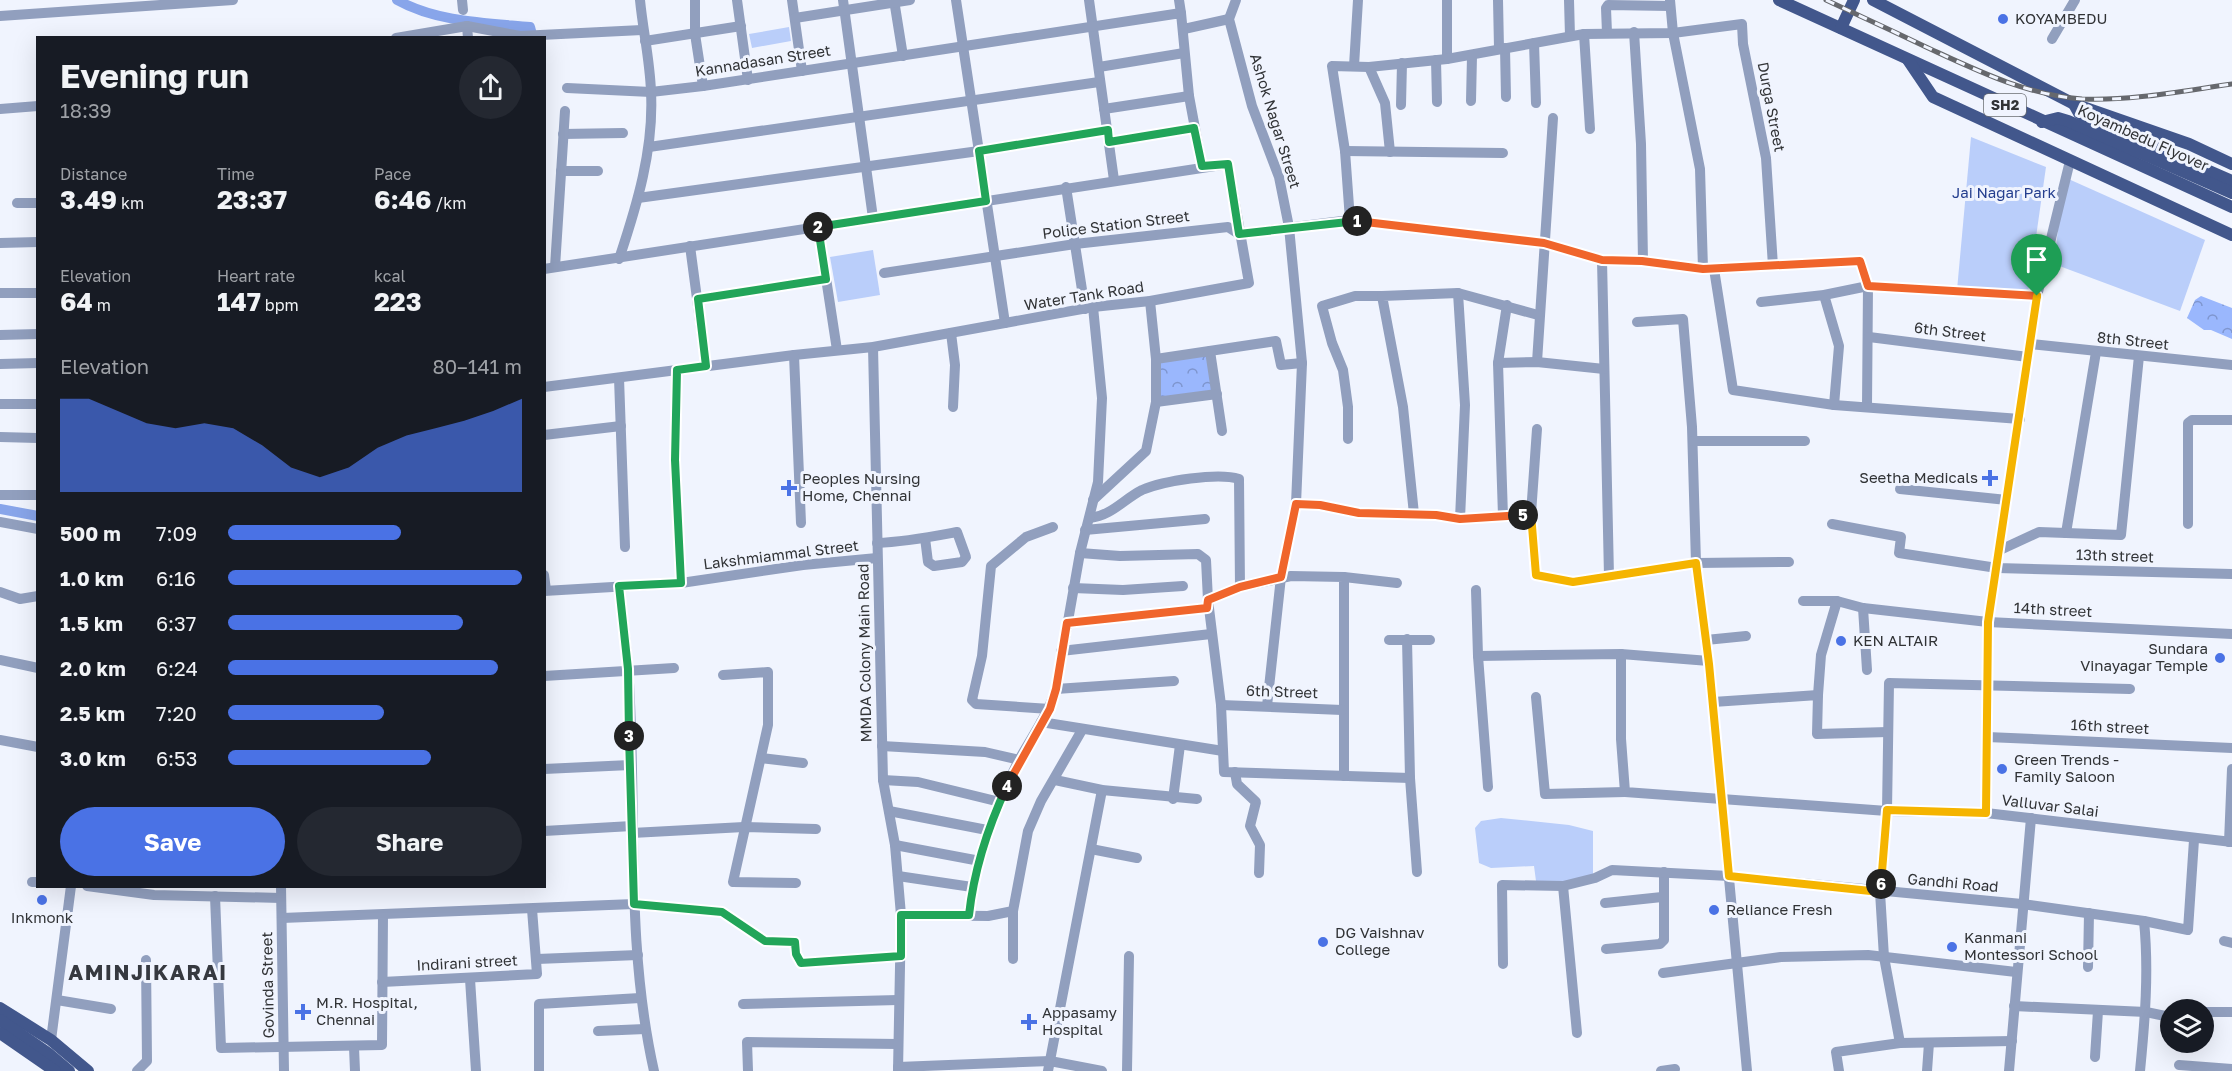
<!DOCTYPE html>
<meta charset="utf-8">
<style>
body{margin:0;font-family:"Golos Text",sans-serif;background:#242831;color:#f1f3f6;height:100vh;display:flex;flex-direction:column;font-size:22px;white-space:nowrap}
*{box-sizing:border-box;margin:0}
p{font-size:20px;color:#9ea1a6}
.icon{flex:none;width:33px;height:33px;fill:none;stroke:currentColor;stroke-width:2;stroke-linecap:round;stroke-linejoin:round}
.map{position:relative;flex:1;overflow:hidden}
.panel{position:absolute;left:36px;top:36px;width:510px;height:852px;display:flex;flex-direction:column;background:#171b24;border-radius:0px;box-shadow:0 6px 24px #0002}
.panel>*{flex:none}
.controls{position:absolute;left:2160px;top:999px;display:grid;gap:12px}
.controls a{display:grid;place-items:center;width:54px;height:54px;border-radius:50%;background:#171b24;box-shadow:0 6px 24px #0002;font-size:30px}
.pin{position:absolute;display:grid;place-items:center;width:51px;height:51px;color:#fff;margin:-62px -26px;border-radius:50% 50% 50% 0;rotate:-45deg;box-shadow:0 0 6px #0007}
.pin .icon{rotate:45deg}
.km{position:absolute;width:30px;height:30px;margin:-15px;border-radius:50%;background:#222;color:#fff;font-size:16px;line-height:30px;text-align:center}
.round{display:grid;place-items:center;flex:none;width:63px;height:63px;border-radius:32px;background:#242831}
.summary{display:flex;align-items:center;justify-content:space-between;height:102px;padding:0 24px}
h1{font-size:33px;font-weight:700;line-height:45px}
.metrics{display:grid;grid-template-columns:repeat(3,1fr);gap:9px;height:102px;padding:6px 24px}
.metrics div{display:grid;align-content:center}
.metrics b{font-size:26px;font-weight:700}
.metrics small{font-size:16px;font-weight:400}
.metrics p{font-size:16px}
.chart{height:168px;padding:12px 24px}
.chart p{display:flex;justify-content:space-between}
.chart svg{width:100%;height:108px;margin-top:6px;fill:#4a72e5;opacity:.7}
.cta{display:flex;gap:12px;margin-top:auto;padding:12px 24px}
.cta a{flex:1;height:69px;border-radius:36px;background:#4a72e5;color:#fff;font-size:24px;font-weight:700;line-height:69px;text-align:center}
.cta a+a{background:#242831;color:#f1f3f6}
ul{padding:0 24px;list-style:none;font-size:20px}
li{display:grid;grid-template-columns:96px 72px 1fr;align-items:center;height:45px}
li i{height:15px;border-radius:8px;background:#4a72e5}
.map>svg:first-child{display:block}
</style>
<div class="map">
<svg width="2232" height="1071" viewBox="0 0 2232 1071">
<defs>
<pattern id="forest-crowns" width="20" height="18" patternUnits="userSpaceOnUse" patternTransform="scale(1.5)"><rect width="20" height="18" fill="#9ab7fd"/><path d="M2 6a3 3 0 1 1 6 0M12 15a3 3 0 1 1 6 0" fill="none" stroke="#7e95ce"/></pattern>
</defs>
<rect width="100%" height="100%" fill="#f0f4fe"/>
<!-- green -->
<g fill="#bacefa">
<polygon points="789,27 791,41 752,48 749,34"/>
<polygon points="1971,137 2046,167 2028,293 1957,290"/>
<polygon points="2064,177 2205,240 2180,311 2054,264"/>
<polygon points="873,250 880,295 838,302 830,257"/>
<polygon points="1501,818 1569,825 1593,831 1593,875 1563,883 1536,881 1534,866 1491,868 1479,863 1475,828 1481,821"/>
</g>
<!-- forest -->
<g fill="url(#forest-crowns)">
<polygon points="2201,296 2232,308 2232,339 2211,330 2204,330 2187,318 2195,300"/>
<polygon points="1210,353 1215,394 1158,399 1159,360"/>
</g>
<g fill="none" stroke-linecap="round" stroke-linejoin="round">
<!-- canal -->
<g stroke="#88a5ea" stroke-width="10">
<path d="M 397,0 C 436,22 486,23 530,27 L 533,38"/>
<polyline points="0,509 38,516"/>
</g>
<!-- minor -->
<g stroke="#919fbe" stroke-width="10">
<polyline points="462,0 463,10"/>
<polyline points="695,0 695,34 703,86"/>
<polyline points="737,0 748,80"/>
<polyline points="792,0 802,71"/>
<polyline points="843,0 873,218"/>
<polyline points="894,0 903,56"/>
<polyline points="956,0 1005,323"/>
<polyline points="1089,0 1114,180"/>
<polyline points="1179,0 1181,13"/>
<polyline points="1236,0 1229,19 1252,106 1279,177 1289,227 1302,363 1296,504 1281,577 1267,706"/>
<polyline points="1447,0 1447,59"/>
<polyline points="1498,0 1499,48"/>
<polyline points="1569,0 1570,36"/>
<polyline points="1670,0 1673,33 1700,169 1703,269"/>
<polyline points="0,16 233,0"/>
<polyline points="795,18 910,0"/>
<polyline points="467,26 468,38"/>
<polyline points="1184,29 1229,19"/>
<polyline points="1634,32 1641,144 1643,261"/>
<polyline points="1607,33 1606,8 1608,5 1670,6"/>
<polyline points="1584,34 1590,129"/>
<polyline points="396,38 467,26 520,36 642,30"/>
<polyline points="2052,39 2075,0"/>
<polyline points="645,41 741,26"/>
<polyline points="1534,43 1536,103"/>
<polyline points="1505,48 1506,97"/>
<polyline points="1436,60 1437,102"/>
<polyline points="1354,66 1358,0"/>
<polyline points="1099,67 1184,53"/>
<polyline points="1369,67 1385,103 1390,152"/>
<polyline points="567,88 651,92 703,86 1181,13 1189,96 1202,166"/>
<polyline points="1471,101 1472,56"/>
<polyline points="1401,105 1402,63"/>
<polyline points="0,109 38,106"/>
<polyline points="1104,109 1189,96"/>
<polyline points="563,134 623,133"/>
<polyline points="1109,142 1194,128"/>
<polyline points="649,147 1099,82"/>
<polyline points="1345,151 1503,153"/>
<polyline points="561,171 598,171"/>
<polyline points="1066,187 1085,309"/>
<polyline points="638,198 979,151 1108,130"/>
<polyline points="17,203 38,203"/>
<polyline points="1350,220 1345,151 1332,66 1369,67 1447,59 1584,34 1673,33 1742,24 1743,44 1766,158 1773,266"/>
<polyline points="818,226 837,350"/>
<polyline points="1239,234 1350,220 1543,243 1602,260 1643,261 1703,269 1860,261 1868,286 1867,406"/>
<polyline points="0,243 38,242"/>
<polyline points="690,246 706,366"/>
<path d="M 619,259 C 637,205 654,149 651,92 C 650,61 643,31 640,0"/>
<polyline points="1602,260 1609,576 1696,563 1789,562"/>
<polyline points="555,267 565,111"/>
<polyline points="544,269 1228,164 1249,283 1150,301 1093,307 873,347 794,355 544,387"/>
<polyline points="1714,269 1733,390 1834,405 2020,419"/>
<polyline points="884,273 1075,244 1228,227 1239,234"/>
<polyline points="0,293 38,293"/>
<polyline points="1458,293 1465,405 1460,519"/>
<polyline points="1824,295 1839,346 1834,405"/>
<polyline points="698,299 826,279"/>
<polyline points="1761,302 1824,295 1868,286 2037,296"/>
<polyline points="1637,322 1683,319 1692,427 1696,563 1709,664 1747,1071"/>
<polyline points="951,333 955,365 953,407"/>
<polyline points="0,335 38,334"/>
<polyline points="1869,337 2028,357"/>
<polyline points="2031,344 2232,365"/>
<polyline points="873,347 883,780 895,845 901,915 898,1071"/>
<polyline points="1210,351 1222,431"/>
<polyline points="794,355 801,523"/>
<polyline points="1156,359 1276,341 1281,365 1302,363"/>
<polyline points="1537,362 1553,118"/>
<polyline points="1498,363 1537,362 1604,369"/>
<polyline points="0,364 38,363"/>
<polyline points="677,370 675,461 681,583"/>
<polyline points="619,378 625,547"/>
<polyline points="1156,402 1217,394"/>
<polyline points="0,404 38,404"/>
<polyline points="544,435 621,426"/>
<polyline points="0,437 38,438"/>
<polyline points="1348,439 1348,407 1343,370 1332,343 1322,306 1355,296 1382,296"/>
<polyline points="1693,441 1805,441"/>
<polyline points="1900,489 2007,500"/>
<polyline points="0,495 38,495"/>
<polyline points="1093,500 1146,451 1156,402 1156,359 1150,301"/>
<polyline points="1296,504 1320,505 1359,513 1436,515 1460,519 1503,516 1498,363 1507,305"/>
<polyline points="1414,514 1403,407 1382,296 1458,293 1538,315"/>
<polyline points="1531,514 1537,429"/>
<polyline points="1503,516 1531,514 1536,575 1573,582 1609,576"/>
<path d="M 1090,518 C 1111,516 1124,499 1142,490 C 1163,481 1218,472 1239,479 L 1240,587 L 1208,600 L 1221,705 L 1224,772 L 1410,778"/>
<polyline points="0,522 38,529"/>
<polyline points="1832,524 1901,537 1899,553 1997,568 2232,574"/>
<polyline points="2188,524 2188,423 2192,420 2232,420"/>
<polyline points="1085,530 1205,519"/>
<polyline points="2066,533 2121,535 2139,356"/>
<path d="M 877,543 C 905,542 930,537 957,532 L 966,557 L 962,562 L 934,566 L 928,562 L 925,538"/>
<polyline points="2000,550 2039,532 2066,533 2096,352"/>
<polyline points="1080,553 1120,556 1198,554 1206,560 1208,600"/>
<polyline points="544,575 546,590"/>
<polyline points="1344,577 1397,583"/>
<path d="M 619,586 C 622,613 626,640 628,667 C 638,802 624,938 654,1071"/>
<polyline points="1240,587 1291,576 1344,577 1344,776"/>
<polyline points="1073,588 1123,590 1183,586"/>
<polyline points="1476,590 1478,656 1488,787"/>
<polyline points="544,591 681,583 803,565 877,558"/>
<polyline points="0,592 20,599 38,596"/>
<polyline points="1803,601 1837,601 1863,608 1988,622 2232,634"/>
<polyline points="1863,608 1867,670"/>
<polyline points="1067,623 1207,608"/>
<polyline points="1407,639 1410,778 1417,872"/>
<polyline points="1389,640 1430,640"/>
<polyline points="1706,640 1746,636"/>
<polyline points="1061,651 1211,634"/>
<polyline points="1621,654 1621,739 1625,792 1887,811 1986,813 2232,842"/>
<polyline points="1478,656 1621,654 1709,661"/>
<polyline points="0,660 38,668"/>
<polyline points="723,675 768,672 768,725 733,882 796,883"/>
<polyline points="544,676 674,668"/>
<polyline points="1056,689 1174,681"/>
<polyline points="1818,695 1821,655 1837,601"/>
<polyline points="1536,697 1545,794 1625,792"/>
<polyline points="1713,702 1818,695 1817,734 1888,732"/>
<polyline points="1221,705 1342,710"/>
<polyline points="1050,709 976,704 972,700 982,656 991,566 1026,537 1053,527"/>
<polyline points="1041,722 1223,751"/>
<polyline points="1987,737 2232,748"/>
<polyline points="0,740 38,747"/>
<polyline points="882,746 985,752 1020,760"/>
<polyline points="761,758 803,763"/>
<polyline points="544,769 630,765"/>
<polyline points="1235,772 1237,784 1256,802 1250,826 1260,845 1259,873"/>
<polyline points="883,780 918,782 1000,802"/>
<polyline points="1055,780 1102,790 1197,799"/>
<polyline points="1173,799 1180,745"/>
<polyline points="889,811 987,830"/>
<polyline points="1986,813 1988,622 2037,296 2070,161"/>
<polyline points="544,831 632,826"/>
<polyline points="632,833 744,827 816,829"/>
<polyline points="2229,842 2232,769"/>
<polyline points="895,845 980,861"/>
<polyline points="1091,849 1137,858"/>
<polyline points="898,876 972,887"/>
<polyline points="32,882 38,882"/>
<polyline points="87,886 154,895 281,898"/>
<polyline points="281,886 284,1071"/>
<polyline points="1563,886 1577,1033"/>
<polyline points="215,896 221,1048 382,1045 383,915"/>
<polyline points="1605,903 1662,897"/>
<polyline points="1013,911 1013,959"/>
<polyline points="901,915 988,916 1013,911 1028,831 1041,801 1082,730"/>
<path d="M 969,915 C 975,860 994,808 1020,758 C 1033,735 1048,714 1056,689 L 1080,553 L 1098,482 L 1102,398 L 1093,307"/>
<polyline points="282,918 634,904 722,912 765,941 795,942 796,955 801,963 901,956"/>
<polyline points="2224,941 2232,943"/>
<polyline points="1606,949 1660,944 1664,940 1664,872"/>
<polyline points="537,959 638,955"/>
<polyline points="1503,964 1502,885 1563,886 1595,878 1612,870 1729,876 2022,904 2144,921 2188,930 2194,840"/>
<polyline points="2088,967 2089,913"/>
<polyline points="1663,973 1781,957 1868,955 2016,972"/>
<polyline points="470,979 476,1071"/>
<polyline points="382,982 537,974 532,909"/>
<polyline points="57,1000 111,1009"/>
<polyline points="743,1004 898,1000"/>
<polyline points="2014,1006 2146,1012 2170,1017"/>
<polyline points="2204,1012 2232,1012"/>
<polyline points="598,1031 645,1029"/>
<polyline points="51,1040 71,886"/>
<polyline points="1900,1043 1884,957 1880,892 1887,811 1889,683 2130,689"/>
<polyline points="354,1047 355,1071"/>
<polyline points="2095,1057 2098,1011"/>
<polyline points="2179,1065 2232,1069"/>
<polyline points="898,1067 1050,1061 1102,1071"/>
<polyline points="137,1071 147,1061 146,960"/>
<polyline points="539,1071 539,1004 640,998"/>
<polyline points="748,1071 747,1042 898,1044"/>
<polyline points="1048,1071 1102,790"/>
<polyline points="1127,1071 1129,956"/>
<polyline points="1661,1071 1675,1069"/>
<polyline points="1839,1071 1836,1052 1900,1043 2012,1041"/>
<polyline points="1927,1071 1929,1043"/>
<polyline points="2009,1071 2031,818"/>
<path d="M 2140,1071 C 2145,1020 2149,971 2144,921"/>
</g>
<!-- major -->
<g stroke="#42578c" stroke-width="12">
<polyline points="1779,0 2232,207"/>
<polyline points="1873,0 2074,104 2189,144 2232,164"/>
<polyline points="1841,28 1854,0"/>
<polyline points="1908,60 1933,97 2232,235"/>
<polyline points="2074,104 2079,113 2087,118 2232,181"/>
<polyline points="2042,122 2058,118 2068,121 2232,193"/>
<polyline points="0,1008 51,1040 88,1071"/>
<polyline points="0,1020 49,1054 69,1071"/>
<polyline points="0,1033 55,1071"/>
</g>
<defs>
<path id="rail" d="M 1826,0 C 1860,16 1893,31 1926,47 C 1976,70 2026,95 2082,99 C 2132,101 2182,91 2232,84"/>
</defs>
<!-- rail casing -->
<use href="#rail" stroke="#66686d" stroke-width="5"/>
<!-- rail -->
<use href="#rail" stroke="#f0f4fe" stroke-width="3" stroke-dasharray="9" stroke-linecap="butt"/>
</g>
<g fill="none" stroke-linecap="round" stroke-linejoin="round">
<defs>
<polyline id="split-1" points="1357,221 1544,243 1602,260 1642,261 1703,269 1860,261 1868,286 2037,296"/>
<polyline id="split-2" points="818,227 986,201 979,151 1108,130 1109,142 1194,128 1202,166 1228,164 1239,234 1357,221"/>
<polyline id="split-3" points="629,736 628,669 619,586 681,583 675,460 677,370 706,366 698,299 826,279 818,227"/>
<path id="split-4" d="M 629,736 L 634,904 L 722,912 L 765,941 L 795,942 L 796,954 L 801,963 L 901,956 L 901,915 L 969,915 C 974,869 988,827 1007,786"/>
<polyline id="split-5" points="1007,786 1050,709 1056,689 1067,623 1207,608 1208,600 1240,587 1281,577 1296,504 1320,505 1359,513 1436,515 1460,519 1523,515"/>
<polyline id="split-6" points="1523,515 1531,514 1536,575 1573,582 1696,563 1709,664 1729,876 1880,892 1881,884"/>
<polyline id="split-7" points="1881,884 1887,810 1986,813 1988,622 2037,296"/>
</defs>
<!-- split-1 casing -->
<use href="#split-1" stroke="#fff" stroke-width="12"/>
<!-- split-2 casing -->
<use href="#split-2" stroke="#fff" stroke-width="12"/>
<!-- split-3 casing -->
<use href="#split-3" stroke="#fff" stroke-width="12"/>
<!-- split-4 casing -->
<use href="#split-4" stroke="#fff" stroke-width="12"/>
<!-- split-5 casing -->
<use href="#split-5" stroke="#fff" stroke-width="12"/>
<!-- split-6 casing -->
<use href="#split-6" stroke="#fff" stroke-width="12"/>
<!-- split-7 casing -->
<use href="#split-7" stroke="#fff" stroke-width="12"/>
<!-- split-1 -->
<use href="#split-1" stroke="#f0652b" stroke-width="8"/>
<!-- split-2 -->
<use href="#split-2" stroke="#22a559" stroke-width="8"/>
<!-- split-3 -->
<use href="#split-3" stroke="#22a559" stroke-width="8"/>
<!-- split-4 -->
<use href="#split-4" stroke="#22a559" stroke-width="8"/>
<!-- split-5 -->
<use href="#split-5" stroke="#f0652b" stroke-width="8"/>
<!-- split-6 -->
<use href="#split-6" stroke="#f5b400" stroke-width="8"/>
<!-- split-7 -->
<use href="#split-7" stroke="#f5b400" stroke-width="8"/>
</g>
<!-- markers -->
<g fill="#4a72e5" stroke="#f0f4fe" stroke-width="2">
<circle cx="2003" cy="19" r="6"/>
<path d="M1987 469h6v6h6v6h-6v6h-6v-6h-6v-6h6z"/>
<path d="M786 479h6v6h6v6h-6v6h-6v-6h-6v-6h6z"/>
<circle cx="1841" cy="641" r="6"/>
<circle cx="2220" cy="658" r="6"/>
<circle cx="2002" cy="769" r="6"/>
<circle cx="42" cy="900" r="6"/>
<circle cx="1714" cy="910" r="6"/>
<circle cx="1323" cy="942" r="6"/>
<circle cx="1952" cy="947" r="6"/>
<path d="M300 1003h6v6h6v6h-6v6h-6v-6h-6v-6h6z"/>
<path d="M1026 1013h6v6h6v6h-6v6h-6v-6h-6v-6h6z"/>
</g>
<g text-anchor="middle" stroke-width="6" stroke-linejoin="round" paint-order="stroke">
<!-- shield labels -->
<rect fill="#f0f4fe" stroke="#6a6d72" stroke-width="1.5" x="1984" y="94" width="42" height="22" rx="4.5"/>
<g font-size="14" font-weight="bold" fill="#313336">
<text x="2005" y="110">SH2</text>
</g>
<!-- poi labels -->
<g font-size="15" fill="#313336" stroke="#f0f4fe" text-anchor="start">
<text x="2015" y="24">KOYAMBEDU</text>
<text x="1978" y="483" text-anchor="end">Seetha Medicals</text>
<text x="802" y="484">Peoples Nursing<tspan x="802" dy="17">Home, Chennai</tspan></text>
<text x="1853" y="646">KEN ALTAIR</text>
<text x="2208" y="654" text-anchor="end">Sundara<tspan x="2208" dy="17">Vinayagar Temple</tspan></text>
<text x="2014" y="765">Green Trends -<tspan x="2014" dy="17">Family Saloon</tspan></text>
<text x="1726" y="915">Reliance Fresh</text>
<text x="42" y="923" text-anchor="middle">Inkmonk</text>
<text x="1335" y="938">DG Vaishnav<tspan x="1335" dy="17">College</tspan></text>
<text x="1964" y="943">Kanmani<tspan x="1964" dy="17">Montessori School</tspan></text>
<text x="316" y="1008">M.R. Hospital,<tspan x="316" dy="17">Chennai</tspan></text>
<text x="1042" y="1018">Appasamy<tspan x="1042" dy="17">Hospital</tspan></text>
</g>
<!-- street labels -->
<g font-size="15" fill="#313336" stroke="#f0f4fe">
<text transform="translate(763 61) rotate(-9)" y="5">Kannadasan Street</text>
<text transform="translate(1771 107) rotate(79)" y="5">Durga Street</text>
<text transform="translate(1275 121) rotate(73)" y="5">Ashok Nagar Street</text>
<text transform="translate(2143 138) rotate(24)" y="5">Koyambedu Flyover</text>
<text transform="translate(1116 225) rotate(-7)" y="5">Police Station Street</text>
<text transform="translate(1084 296) rotate(-9)" y="5">Water Tank Road</text>
<text transform="translate(1950 332) rotate(7)" y="5">6th Street</text>
<text transform="translate(2133 341) rotate(6)" y="5">8th Street</text>
<text transform="translate(781 555) rotate(-7)" y="5">Lakshmiammal Street</text>
<text transform="translate(2115 556) rotate(2)" y="5">13th street</text>
<text transform="translate(2053 610) rotate(3)" y="5">14th street</text>
<text transform="translate(865 653) rotate(-91)" y="5">MMDA Colony Main Road</text>
<text transform="translate(1282 692) rotate(2)" y="5">6th Street</text>
<text transform="translate(2110 727) rotate(3)" y="5">16th street</text>
<text transform="translate(2050 806) rotate(7)" y="5">Valluvar Salai</text>
<text transform="translate(1953 883) rotate(5)" y="5">Gandhi Road</text>
<text transform="translate(467 963) rotate(-3)" y="5">Indirani street</text>
<text transform="translate(268 985) rotate(-91)" y="5">Govinda Street</text>
</g>
<!-- park labels -->
<g font-size="15" fill="#253f8f" stroke="#f0f4fe">
<text x="2004" y="198">Jai Nagar Park</text>
</g>
<!-- district labels -->
<g font-size="21" font-weight="bold" letter-spacing="1.5" fill="#363940" stroke="#f0f4fe">
<text x="148" y="980">AMINJIKARAI</text>
</g>
</g>
</svg>
<div class="controls">
<a><svg class="icon" aria-label="layers" viewBox="0 0 24 24"><path d="M12 4l9 5-9 5-9-5zM3 14l9 5 9-5"/></svg></a>
</div>
<div class="pin" style="left:2037px;top:296px;background:#1e9e55"><svg class="icon" aria-label="arrive" viewBox="0 0 24 24"><path d="M6 21V4h12l-3 4 3 4H6"/></svg></div>
<b class="km" style="left:1357px;top:221px">1</b>
<b class="km" style="left:818px;top:227px">2</b>
<b class="km" style="left:629px;top:736px">3</b>
<b class="km" style="left:1007px;top:786px">4</b>
<b class="km" style="left:1523px;top:515px">5</b>
<b class="km" style="left:1881px;top:884px">6</b>
<section class="panel">
<div class="summary"><div><h1>Evening run</h1><p>18:39</p></div><a class="round"><svg class="icon" aria-label="share" viewBox="0 0 24 24"><path d="M12 15V3M7 8l5-5 5 5M5 13v7h14v-7"/></svg></a></div>
<div class="metrics">
<div><p>Distance</p><b>3.49<small> km</small></b></div>
<div><p>Time</p><b>23:37</b></div>
<div><p>Pace</p><b>6:46<small> /km</small></b></div>
</div>
<div class="metrics">
<div><p>Elevation</p><b>64<small> m</small></b></div>
<div><p>Heart rate</p><b>147<small> bpm</small></b></div>
<div><p>kcal</p><b>223</b></div>
</div>
<div class="chart"><p><span>Elevation</span>80–141 m</p>
<svg viewBox="0 0 160 44" preserveAspectRatio="none"><path d="M0 44V6L10 6L20 11L30 16L40 18L50 16L60 18L70 25L80 34L90 38L100 34L110 26L120 21L130 18L140 15L150 11L160 6V44z"/></svg>
</div>
<ul>
<li><b>500 m</b>7:09<i style="width:59%"></i></li>
<li><b>1.0 km</b>6:16<i style="width:100%"></i></li>
<li><b>1.5 km</b>6:37<i style="width:80%"></i></li>
<li><b>2.0 km</b>6:24<i style="width:92%"></i></li>
<li><b>2.5 km</b>7:20<i style="width:53%"></i></li>
<li><b>3.0 km</b>6:53<i style="width:69%"></i></li>
</ul>
<div class="cta"><a>Save</a><a>Share</a></div>
</section>
</div>
